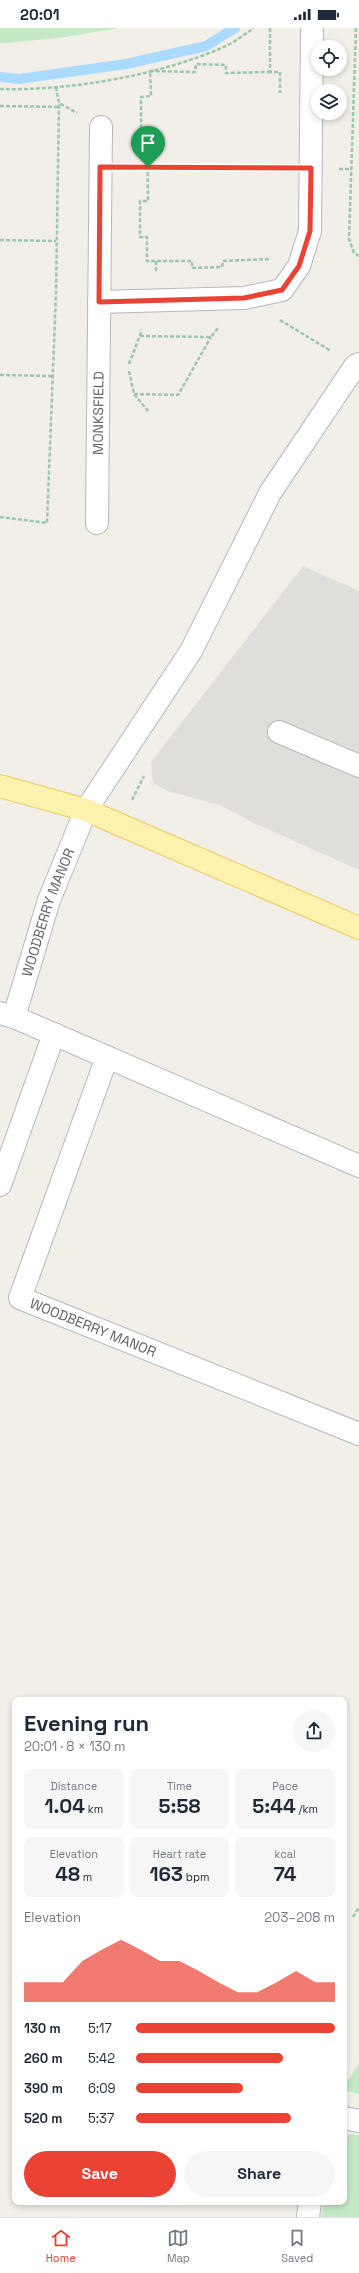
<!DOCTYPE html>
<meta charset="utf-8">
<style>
body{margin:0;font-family:"Space Grotesk",sans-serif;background:#f6f6f7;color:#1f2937;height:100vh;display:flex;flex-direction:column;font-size:15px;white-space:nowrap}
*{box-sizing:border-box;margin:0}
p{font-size:13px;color:#747a83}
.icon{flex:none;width:22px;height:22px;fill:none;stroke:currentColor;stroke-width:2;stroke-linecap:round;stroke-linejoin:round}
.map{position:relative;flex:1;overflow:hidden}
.drawer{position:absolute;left:12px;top:1669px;width:335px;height:508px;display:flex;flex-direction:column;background:#fff;border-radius:8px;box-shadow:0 2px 6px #0003}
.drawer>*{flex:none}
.fabs{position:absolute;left:311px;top:12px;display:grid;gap:8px}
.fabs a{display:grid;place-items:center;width:36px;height:36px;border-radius:50%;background:#fff;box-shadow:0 2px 6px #0003;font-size:20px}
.pin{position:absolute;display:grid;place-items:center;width:34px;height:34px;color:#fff;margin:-41px -17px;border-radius:50% 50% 50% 0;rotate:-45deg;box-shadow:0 0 4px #0007}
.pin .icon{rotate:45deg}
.round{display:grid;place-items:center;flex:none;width:42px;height:42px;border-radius:21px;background:#f6f6f7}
.overview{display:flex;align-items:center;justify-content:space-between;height:68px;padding:0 12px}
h1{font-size:22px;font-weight:600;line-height:30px}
.stats{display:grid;grid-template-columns:repeat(3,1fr);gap:6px;height:68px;padding:4px 12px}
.stats div{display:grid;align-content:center;border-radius:8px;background:#f6f6f7;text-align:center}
.stats b{font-size:20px;font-weight:600}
.stats small{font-size:11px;font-weight:400}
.stats p{font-size:11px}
.chart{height:112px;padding:8px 12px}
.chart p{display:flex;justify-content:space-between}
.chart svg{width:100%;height:72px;margin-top:4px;fill:#ea4335;opacity:.7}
.cta{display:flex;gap:8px;margin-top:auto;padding:8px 12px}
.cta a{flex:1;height:46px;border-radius:24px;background:#ea4335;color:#fff;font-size:16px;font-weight:600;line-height:46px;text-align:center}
.cta a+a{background:#f6f6f7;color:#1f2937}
ul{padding:0 12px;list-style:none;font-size:13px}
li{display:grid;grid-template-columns:64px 48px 1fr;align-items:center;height:30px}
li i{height:10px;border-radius:5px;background:#ea4335}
.status{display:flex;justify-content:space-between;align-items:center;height:28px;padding:0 20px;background:#fff;direction:ltr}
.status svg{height:11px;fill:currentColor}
.dock{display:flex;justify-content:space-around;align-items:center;height:56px;border-top:1px solid #e0e1e3;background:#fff;font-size:11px;color:#747a83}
.dock a{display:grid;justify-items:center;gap:2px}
.dock .selected{color:#ea4335}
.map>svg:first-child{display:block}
</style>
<div class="status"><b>20:01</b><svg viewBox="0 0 49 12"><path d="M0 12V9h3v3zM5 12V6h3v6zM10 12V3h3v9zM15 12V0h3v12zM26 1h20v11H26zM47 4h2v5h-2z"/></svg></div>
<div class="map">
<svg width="359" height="2189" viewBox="0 0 359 2189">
<rect width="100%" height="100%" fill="#f1efe8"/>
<!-- industrial -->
<polygon fill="#e0deda" points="303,538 359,563 359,842 254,795 220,777 167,763 153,755 151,734"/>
<!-- green -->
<g fill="#c5e8c5">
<polygon points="0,0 119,0 65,9 7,15 0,15"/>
<polygon points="359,2035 359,2066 344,2062 344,2052 349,2051"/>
<polygon points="351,2106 359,2107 359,2189 321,2189 324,2174 344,2174 344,2109"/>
</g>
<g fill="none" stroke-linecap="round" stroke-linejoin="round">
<!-- stream -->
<polyline stroke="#aadaff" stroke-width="10" points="0,49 19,51 126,36 206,18 235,0"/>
<defs>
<g id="minor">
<polyline points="99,274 244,270 282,262 299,238 310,203 312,0"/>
<path id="s1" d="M 97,495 L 101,99"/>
<polyline points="279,704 359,738"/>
<polyline points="0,985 14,989 359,1138"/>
<path id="s2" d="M 14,989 L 49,872 L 86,782 L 191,623 L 270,465 L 355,338 L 359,336"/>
<path id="s3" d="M 107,1029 L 20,1270 L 359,1406"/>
<polyline points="0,1157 54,1006"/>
<polyline points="344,2090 359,2093"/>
<polyline points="308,2189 310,2174"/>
</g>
<polyline id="major" points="0,758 86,782 359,900"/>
</defs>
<!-- minor casing -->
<use href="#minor" stroke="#b5b8bc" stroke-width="24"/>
<!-- major casing -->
<use href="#major" stroke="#f2c960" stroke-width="24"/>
<!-- path -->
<g stroke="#9cc7a9" stroke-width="2.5" stroke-dasharray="4 2" stroke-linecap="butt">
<polyline points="270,0 270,44 280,44 280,65"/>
<polyline points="356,0 349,211 354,225 359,228"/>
<polyline points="56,59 59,75 77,85"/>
<path d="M 0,61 C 70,63 162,47 226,18 C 236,13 245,6 254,0"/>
<polyline points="0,78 59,79"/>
<polyline points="129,139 282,140"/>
<polyline points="339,141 352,141"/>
<polyline points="0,212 56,213"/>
<polyline points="269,231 223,233 222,239 192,240 192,233 147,233 147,209 140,209 140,173 148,173 147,106 141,106 141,69 151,68 150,43 195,44 196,36 226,37 226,45 270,44"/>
<polyline points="156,243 156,233"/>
<polyline points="280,292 331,323"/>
<polyline points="140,308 211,309 218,300"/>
<polyline points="129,336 142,302"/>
<polyline points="129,343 134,366 149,384"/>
<polyline points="0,347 52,348"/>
<polyline points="134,366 178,367 211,309"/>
<polyline points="0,489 47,495 56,265 59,75"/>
<polyline points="132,772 144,748"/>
<polyline points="353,1889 359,1879"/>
</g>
<!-- minor -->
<use href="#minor" stroke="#fff" stroke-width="22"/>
<!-- major -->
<use href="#major" stroke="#fff2af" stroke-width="22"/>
</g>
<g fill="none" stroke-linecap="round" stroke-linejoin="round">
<defs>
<polygon id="route" points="100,139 311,140 310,203 299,238 282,262 244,270 99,274"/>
</defs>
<!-- route casing -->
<use href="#route" stroke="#fff" stroke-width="8"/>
<!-- route -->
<use href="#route" stroke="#ea4335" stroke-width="5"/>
</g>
<g text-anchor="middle" stroke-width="3.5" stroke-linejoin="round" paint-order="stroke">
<!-- street labels -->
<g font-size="14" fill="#5f6368" stroke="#fff">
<text dy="5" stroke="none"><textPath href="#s1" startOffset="110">MONKSFIELD</textPath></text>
<text dy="5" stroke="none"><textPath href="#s2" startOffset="110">WOODBERRY MANOR</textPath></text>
<text dy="5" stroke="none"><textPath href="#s3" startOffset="335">WOODBERRY MANOR</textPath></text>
</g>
</g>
</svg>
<div class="fabs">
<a><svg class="icon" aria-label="locate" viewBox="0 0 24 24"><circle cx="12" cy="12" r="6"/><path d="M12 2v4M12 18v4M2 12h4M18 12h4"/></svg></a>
<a><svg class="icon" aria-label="layers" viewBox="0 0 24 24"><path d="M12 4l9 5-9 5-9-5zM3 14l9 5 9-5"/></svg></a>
</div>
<div class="pin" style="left:148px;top:139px;background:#1e9e55"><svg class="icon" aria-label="arrive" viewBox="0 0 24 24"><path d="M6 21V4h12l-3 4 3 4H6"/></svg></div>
<section class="drawer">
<div class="overview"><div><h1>Evening run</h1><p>20:01 · 8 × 130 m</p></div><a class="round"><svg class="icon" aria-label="share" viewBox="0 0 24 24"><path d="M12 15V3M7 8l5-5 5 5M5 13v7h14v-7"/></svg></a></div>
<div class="stats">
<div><p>Distance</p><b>1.04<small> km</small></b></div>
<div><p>Time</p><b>5:58</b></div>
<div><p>Pace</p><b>5:44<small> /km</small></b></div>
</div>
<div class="stats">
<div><p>Elevation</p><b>48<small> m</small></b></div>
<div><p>Heart rate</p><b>163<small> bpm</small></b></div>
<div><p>kcal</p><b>74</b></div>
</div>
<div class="chart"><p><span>Elevation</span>203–208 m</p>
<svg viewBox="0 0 160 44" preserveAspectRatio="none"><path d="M0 44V32L10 32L20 32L30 19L40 12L50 6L60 12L70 19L80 19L90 25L100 32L110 38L120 38L130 32L140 25L150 32L160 32V44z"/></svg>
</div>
<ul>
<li><b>130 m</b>5:17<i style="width:100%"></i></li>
<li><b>260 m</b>5:42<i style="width:74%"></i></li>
<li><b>390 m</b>6:09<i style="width:54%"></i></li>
<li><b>520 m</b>5:37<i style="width:78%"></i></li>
</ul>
<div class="cta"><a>Save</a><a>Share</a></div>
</section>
</div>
<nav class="dock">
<a class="selected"><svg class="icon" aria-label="home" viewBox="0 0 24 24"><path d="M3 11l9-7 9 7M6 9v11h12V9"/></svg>Home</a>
<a><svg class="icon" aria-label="map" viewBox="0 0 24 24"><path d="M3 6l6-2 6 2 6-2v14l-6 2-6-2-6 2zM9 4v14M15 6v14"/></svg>Map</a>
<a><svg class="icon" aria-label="saved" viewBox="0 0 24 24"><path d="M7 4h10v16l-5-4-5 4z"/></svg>Saved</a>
</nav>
